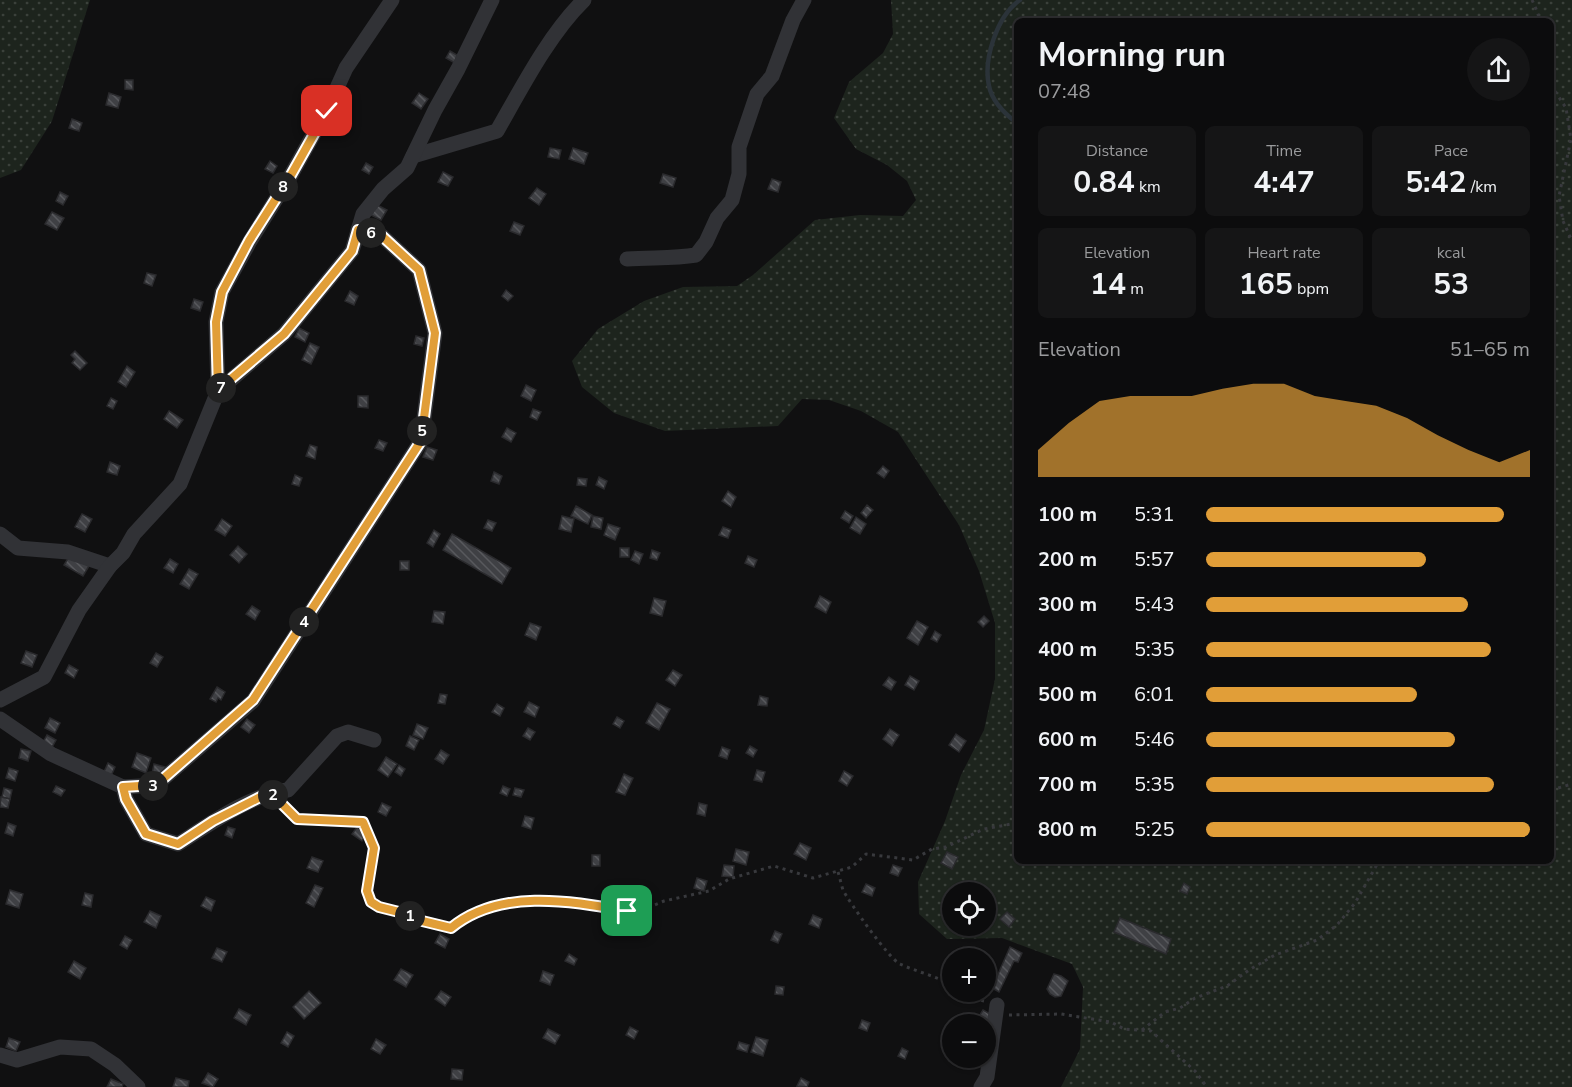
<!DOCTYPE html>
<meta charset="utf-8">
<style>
body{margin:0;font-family:"Nunito Sans",sans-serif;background:#151516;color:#f1f3f6;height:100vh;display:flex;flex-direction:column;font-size:22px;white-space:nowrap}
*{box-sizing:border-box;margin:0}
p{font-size:20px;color:#9a9b9d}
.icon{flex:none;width:33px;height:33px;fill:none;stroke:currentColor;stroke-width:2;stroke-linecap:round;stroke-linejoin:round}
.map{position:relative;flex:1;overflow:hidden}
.details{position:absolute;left:1014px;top:18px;width:540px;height:846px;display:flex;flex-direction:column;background:#0c0c0d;border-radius:9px;box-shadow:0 2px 4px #0004,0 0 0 2px #2c2c2e}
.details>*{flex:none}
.tools{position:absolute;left:942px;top:882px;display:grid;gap:12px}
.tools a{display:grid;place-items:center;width:54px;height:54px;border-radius:50%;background:#0c0c0d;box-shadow:0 2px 4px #0004,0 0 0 2px #2c2c2e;font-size:30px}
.pin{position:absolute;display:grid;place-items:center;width:51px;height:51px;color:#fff;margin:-26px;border-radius:12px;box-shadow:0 3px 9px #0006}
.km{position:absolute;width:30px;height:30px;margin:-15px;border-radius:50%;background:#222;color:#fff;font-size:16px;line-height:30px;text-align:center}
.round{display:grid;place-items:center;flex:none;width:63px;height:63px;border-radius:32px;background:#151516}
.head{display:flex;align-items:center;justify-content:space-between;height:102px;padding:0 24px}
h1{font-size:33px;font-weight:700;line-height:45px}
.metrics{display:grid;grid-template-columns:repeat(3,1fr);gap:9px;height:102px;padding:6px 24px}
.metrics div{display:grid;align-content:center;border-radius:9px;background:#151516;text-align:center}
.metrics b{font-size:30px;font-weight:700}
.metrics small{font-size:16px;font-weight:400}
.metrics p{font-size:16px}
.chart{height:168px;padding:12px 24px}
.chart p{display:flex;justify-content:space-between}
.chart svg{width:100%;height:108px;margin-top:6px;fill:#e19e38;opacity:.7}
ul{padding:0 24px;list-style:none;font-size:20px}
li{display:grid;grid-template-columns:96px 72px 1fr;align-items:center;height:45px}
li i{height:15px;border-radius:8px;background:#e19e38}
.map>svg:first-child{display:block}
</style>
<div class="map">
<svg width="1572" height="1087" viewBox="0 0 1572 1087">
<defs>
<pattern id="grass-dots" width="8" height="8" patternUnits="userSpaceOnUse" patternTransform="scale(1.5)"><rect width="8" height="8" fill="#1d241d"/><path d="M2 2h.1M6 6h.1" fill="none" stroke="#3b413b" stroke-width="1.8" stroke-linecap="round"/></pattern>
<pattern id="building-back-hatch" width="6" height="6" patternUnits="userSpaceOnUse" patternTransform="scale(1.5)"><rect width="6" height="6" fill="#3f4044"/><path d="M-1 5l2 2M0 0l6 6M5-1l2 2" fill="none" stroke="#58595d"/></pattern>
</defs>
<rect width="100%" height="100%" fill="#101011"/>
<!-- grass -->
<g fill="url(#grass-dots)" fill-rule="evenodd">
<polygon points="0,0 90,0 52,121 21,170 0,178"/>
<path d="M 891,0 L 1572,0 L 1572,1087 L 1061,1087 L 1080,1049 L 1083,987 L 1072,964 L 1002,938 L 947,939 L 919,914 L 918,882 L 945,821 L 961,775 L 984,730 L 995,679 L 995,623 L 979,571 L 959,525 L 898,432 L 861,411 L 829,400 L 802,399 L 778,426 L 665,431 L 614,413 L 582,387 L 572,361 L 598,329 L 644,301 L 683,287 L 737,286 L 753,275 L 815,220 L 860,215 L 903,216 L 916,200 L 907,181 L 887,165 L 856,149 L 834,118 L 849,82 L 883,53 L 893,34 ZM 1017,21 L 1551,21 L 1551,861 L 1017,861 ZM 952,892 L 986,892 L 986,926 L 952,926 Z"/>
</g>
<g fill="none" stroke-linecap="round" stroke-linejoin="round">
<!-- stream -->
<path stroke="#2b3339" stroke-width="4.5" d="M 1017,123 C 1005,114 992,101 989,86 C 983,59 997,16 1020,0"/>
</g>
<!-- building -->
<g fill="url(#building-back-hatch)" stroke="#2a2a2d" stroke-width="1.5">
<polygon points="450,51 457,55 455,63 446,58"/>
<polygon points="125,80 133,80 133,90 125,89"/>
<polygon points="109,93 121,97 118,108 106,105"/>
<polygon points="419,93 428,99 421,109 412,103"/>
<polygon points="72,119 82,123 79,131 69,128"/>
<polygon points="550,148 561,150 559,159 548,157"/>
<polygon points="573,148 588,153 584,164 569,159"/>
<polygon points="270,161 277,166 273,173 265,169"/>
<polygon points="366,163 373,167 369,174 362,170"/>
<polygon points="443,172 453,177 448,186 438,182"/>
<polygon points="663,174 676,178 673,187 660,183"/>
<polygon points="772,179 781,182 778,192 768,189"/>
<polygon points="537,188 546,194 539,205 529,198"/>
<polygon points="60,192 68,196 63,205 56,201"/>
<polygon points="377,205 387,210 381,220 371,215"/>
<polygon points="52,212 64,218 57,230 45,224"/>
<polygon points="514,222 524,226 520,235 510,231"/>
<polygon points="147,273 156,275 152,286 144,283"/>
<polygon points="506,290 513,296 508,301 502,296"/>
<polygon points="350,291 358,296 354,305 345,301"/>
<polygon points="194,299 203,302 200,311 191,308"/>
<polygon points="299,328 309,333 305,342 295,337"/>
<polygon points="416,336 424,338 422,346 414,344"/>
<polygon points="310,343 319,347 311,364 302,360"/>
<polygon points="75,351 87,363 80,370 72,363 75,359 71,355"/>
<polygon points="127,366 135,372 126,387 118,382"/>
<polygon points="526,385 536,390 531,401 521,396"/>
<polygon points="358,396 368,396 368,408 358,407"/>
<polygon points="111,398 117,401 113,409 107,406"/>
<polygon points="533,409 541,412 537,420 530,417"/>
<polygon points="169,411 183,420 177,428 164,419"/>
<polygon points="507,428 516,433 511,442 502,437"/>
<polygon points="379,440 387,443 383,451 375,448"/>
<polygon points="310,445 317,447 315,459 306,456"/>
<polygon points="427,447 437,450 433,460 423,457"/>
<polygon points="110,462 120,466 117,475 107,472"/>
<polygon points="883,466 889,471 884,478 877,473"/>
<polygon points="494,472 502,476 499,484 491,481"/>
<polygon points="295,475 302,478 299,486 292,484"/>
<polygon points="599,477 607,481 604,489 596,485"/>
<polygon points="578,478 587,479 586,486 577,485"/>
<polygon points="728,491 736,497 731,507 722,501"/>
<polygon points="867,505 873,510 866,518 861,513"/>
<polygon points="576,506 592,515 588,524 571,516"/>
<polygon points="845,511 853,516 849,523 841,518"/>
<polygon points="82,514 92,519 85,532 75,527"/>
<polygon points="562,516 574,519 571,532 559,529"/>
<polygon points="593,516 603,518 601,529 591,527"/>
<polygon points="856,517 866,524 860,534 850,528"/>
<polygon points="222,519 232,526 225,536 215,530"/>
<polygon points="488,520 496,523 492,531 484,528"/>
<polygon points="608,524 620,528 615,540 604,535"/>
<polygon points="723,527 731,530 728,538 719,535"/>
<polygon points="434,530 440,534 433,547 427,543"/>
<polygon points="452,534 511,568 502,584 443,550"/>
<polygon points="238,546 247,554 239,563 230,555"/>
<rect x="620" y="548" width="9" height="9"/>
<polygon points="652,550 660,553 657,560 650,558"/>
<polygon points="635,551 643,554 639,564 631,560"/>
<polygon points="70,555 89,566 83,576 64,565"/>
<polygon points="748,556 757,560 754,567 745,563"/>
<polygon points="170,559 178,564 173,573 164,568"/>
<rect x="400" y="561" width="9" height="9"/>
<polygon points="189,569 198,574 189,589 180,584"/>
<polygon points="820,596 831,602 826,613 815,607"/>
<polygon points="654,598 666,601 662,616 650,613"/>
<polygon points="252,606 260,611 255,620 246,614"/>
<polygon points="434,611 445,612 443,624 432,622"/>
<polygon points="984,616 989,621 983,627 978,622"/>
<polygon points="917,621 928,627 918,645 907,638"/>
<polygon points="530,623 541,627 536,640 525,635"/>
<polygon points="935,631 941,635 937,642 931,639"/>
<polygon points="26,651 37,655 32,667 21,663"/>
<polygon points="156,653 163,657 157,667 150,663"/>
<polygon points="69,665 78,670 74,678 65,673"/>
<polygon points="673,670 682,675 675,686 666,680"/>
<polygon points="910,676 919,681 914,690 905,685"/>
<polygon points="889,677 896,682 891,690 883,685"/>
<polygon points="217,687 225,692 221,700 218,698 216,702 210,699"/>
<polygon points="440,694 447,695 445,704 438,703"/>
<polygon points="760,696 768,698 767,706 758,705"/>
<polygon points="529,702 539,707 535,717 524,712"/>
<polygon points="657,703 670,709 659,730 646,723"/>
<polygon points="497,704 504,708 500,716 492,712"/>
<polygon points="617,717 624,721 620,728 613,724"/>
<polygon points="50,718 60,723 55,733 45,728"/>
<polygon points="247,719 255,725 249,733 241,727"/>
<polygon points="417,724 428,728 423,739 413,735"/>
<polygon points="528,728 535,732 530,740 523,736"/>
<polygon points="890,729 899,735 892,746 883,739"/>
<polygon points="956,734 966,741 959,752 949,745"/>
<polygon points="47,735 56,740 51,749 42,744"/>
<polygon points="410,736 419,740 414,750 406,746"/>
<polygon points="750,746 757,750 753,757 746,753"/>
<polygon points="722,747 730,750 727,759 719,756"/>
<polygon points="21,749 31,751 28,761 19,758"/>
<polygon points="441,750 449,755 443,764 435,759"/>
<polygon points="137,753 151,758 146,773 132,767"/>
<polygon points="386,757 397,764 388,777 378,770"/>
<polygon points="108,763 115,767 111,776 104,772"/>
<polygon points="154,764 165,767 162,777 152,774"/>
<polygon points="399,765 405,769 401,776 395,772"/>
<polygon points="9,768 18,771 15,781 6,778"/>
<polygon points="757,770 765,772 762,782 754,780"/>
<polygon points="844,771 853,776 847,786 839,781"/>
<polygon points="624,774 633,778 625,795 616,792"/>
<polygon points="56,786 65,790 61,796 53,792"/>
<polygon points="503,786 510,789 507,796 500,793"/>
<polygon points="4,788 12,790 10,799 2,797"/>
<polygon points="515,788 524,790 521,797 513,795"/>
<polygon points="1,797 10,799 8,808 0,807"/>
<polygon points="382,803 391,807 386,816 378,812"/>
<polygon points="699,803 707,805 705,816 697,814"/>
<polygon points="525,816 534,818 531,829 522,826"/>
<polygon points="8,823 16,826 13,836 5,833"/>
<polygon points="228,827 235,829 232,838 225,835"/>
<polygon points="357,827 367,833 362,841 352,834"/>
<polygon points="800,843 811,848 806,860 794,854"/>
<polygon points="736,849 749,852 746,865 733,861"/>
<polygon points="947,852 958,857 952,869 941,863"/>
<rect x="592" y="855" width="8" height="11"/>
<polygon points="312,857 323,861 318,872 307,868"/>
<polygon points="724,865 734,866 733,877 722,876"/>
<polygon points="893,865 902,868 898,876 890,873"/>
<polygon points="697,878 707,881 704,891 694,888"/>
<polygon points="1184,883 1190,887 1187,894 1180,891"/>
<polygon points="866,884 875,888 872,896 862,892"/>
<polygon points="315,885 323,888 314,907 306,903"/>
<polygon points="10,890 23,894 19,908 6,904"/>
<polygon points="85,893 93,895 91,907 82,905"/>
<polygon points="206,897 215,901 211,911 201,906"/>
<polygon points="150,911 161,916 156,928 144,922"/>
<polygon points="1007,912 1015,919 1009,927 1000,919"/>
<polygon points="813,915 822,919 819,928 809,924"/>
<polygon points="1120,918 1171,939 1166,954 1114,932"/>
<polygon points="775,931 782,934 778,943 771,940"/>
<polygon points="440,934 449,939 445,948 435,943"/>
<polygon points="125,936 132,940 127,949 120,945"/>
<polygon points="1010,947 1022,953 1018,962 1014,961 999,992 992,988"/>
<polygon points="217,948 227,952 222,962 212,958"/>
<polygon points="569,954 577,959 574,965 565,961"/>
<polygon points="74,961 86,968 80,979 68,972"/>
<polygon points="401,969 413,975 406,987 394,980"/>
<polygon points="543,971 554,975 550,985 540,981"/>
<polygon points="1054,974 1061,976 1068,981 1061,996 1055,997 1050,994 1047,989"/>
<polygon points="776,986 784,987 783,995 775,994"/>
<polygon points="309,991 321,1003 304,1019 293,1007"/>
<polygon points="441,991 451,997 445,1006 435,999"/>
<polygon points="239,1009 251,1015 246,1025 234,1018"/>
<polygon points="983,1010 992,1015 988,1023 978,1018"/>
<polygon points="862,1020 870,1023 867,1031 859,1028"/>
<polygon points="630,1027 638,1031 634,1039 626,1035"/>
<polygon points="548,1029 560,1035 555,1044 543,1038"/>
<polygon points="287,1032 294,1036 288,1047 281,1043"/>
<polygon points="756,1037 768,1040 763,1056 751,1052"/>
<polygon points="9,1038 20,1042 16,1051 6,1047"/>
<polygon points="376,1039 386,1045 380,1054 371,1049"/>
<polygon points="739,1042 749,1045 747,1052 737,1049"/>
<polygon points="902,1048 908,1051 905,1059 898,1056"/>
<polygon points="452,1069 463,1070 462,1080 451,1079"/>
<polygon points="208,1073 218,1079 213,1087 202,1083"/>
<polygon points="176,1078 189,1081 188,1087 173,1087"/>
<polygon points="801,1078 809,1082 807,1087 797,1086"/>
<polygon points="111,1079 123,1084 122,1087 107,1087"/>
</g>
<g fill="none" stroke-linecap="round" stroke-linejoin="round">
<!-- path -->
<g stroke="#38393d" stroke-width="3" stroke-dasharray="3 4.5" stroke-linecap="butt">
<polyline points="1532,0 1537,11 1540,21"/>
<polyline points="1551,85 1566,108 1571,139 1559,196 1563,221 1572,241"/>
<polyline points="1551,790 1572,784"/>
<polyline points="284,806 297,819 363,822 374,848 367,891 371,902 379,907 407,914 414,919 451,928 464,917 488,907 506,904 578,902 627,911 645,909 664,901 709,891 729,879 774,866 813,878 852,867 866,854 913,860 932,849 946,847 984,829 1017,823"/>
<path d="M 838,872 C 840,878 841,884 843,890 C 849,902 890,960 900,964 C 917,972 936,976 952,985"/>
<polyline points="961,992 967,997 984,1001"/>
<polyline points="1009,1015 1061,1014 1111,1022 1124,1029 1151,1031 1195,1071 1207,1087"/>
<polyline points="1142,1030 1165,1012 1180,1008 1195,998 1227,986 1249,970 1275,955 1317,940 1337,925 1355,903 1379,861"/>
</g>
<!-- minor -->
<g stroke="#313236" stroke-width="15">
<path d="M 413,156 L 497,131 C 521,89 549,34 584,0"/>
<path d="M 627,259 C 650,257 673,259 696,255 L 706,242 L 717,218 L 732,200 L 739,174 L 739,147 L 757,94 L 772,76 L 793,20 L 804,0"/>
<polyline points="218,391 216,322 222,292 250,241 291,175 327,110 346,68 392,0"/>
<polyline points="0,534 18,548 68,552 110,566"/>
<polyline points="0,700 44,677 79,610 110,566 123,553 134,534 180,484 218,391 284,334 352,251 363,214 383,189 407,168 435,110 458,69 492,0"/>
<path d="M 0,719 L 51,754 L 123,787 L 126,799 L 146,834 L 178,844 C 208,825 253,793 288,790 L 337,736 L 348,732 L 374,740"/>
<polyline points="123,787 156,785 253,701 421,441 435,333 419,270 382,236 358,230"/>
<polyline points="0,1055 17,1060 60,1047 91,1049 115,1065 138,1087"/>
<polyline points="981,1087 987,1077 997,1005"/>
</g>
</g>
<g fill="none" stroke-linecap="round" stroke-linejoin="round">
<defs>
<path id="route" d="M 327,111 L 291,175 L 249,241 L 222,292 L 216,322 L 218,390 L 284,334 L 352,251 L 358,230 L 382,236 L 419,270 L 435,333 L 421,441 L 253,700 L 156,785 L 123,787 L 126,799 L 146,834 L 178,844 L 213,821 L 270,792 L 297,819 L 363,822 L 374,848 L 367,891 L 371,902 L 379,907 L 407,914 L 414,919 L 451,928 C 500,888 570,901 627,911"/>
</defs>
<!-- route casing -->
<use href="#route" stroke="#fff" stroke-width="12"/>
<!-- route -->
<use href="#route" stroke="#e19e38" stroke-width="8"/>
</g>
</svg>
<div class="tools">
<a><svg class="icon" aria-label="locate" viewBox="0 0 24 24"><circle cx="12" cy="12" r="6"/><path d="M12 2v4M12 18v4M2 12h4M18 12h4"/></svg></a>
<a>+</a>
<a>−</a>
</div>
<div class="pin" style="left:627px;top:911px;background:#1e9e55"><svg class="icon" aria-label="arrive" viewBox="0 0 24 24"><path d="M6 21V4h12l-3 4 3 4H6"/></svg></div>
<div class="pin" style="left:327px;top:111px;background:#d93025"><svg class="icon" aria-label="check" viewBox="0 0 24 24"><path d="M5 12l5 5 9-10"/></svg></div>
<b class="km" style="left:410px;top:916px">1</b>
<b class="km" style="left:273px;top:795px">2</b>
<b class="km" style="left:153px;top:786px">3</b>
<b class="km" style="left:304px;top:622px">4</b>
<b class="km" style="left:422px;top:431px">5</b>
<b class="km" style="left:371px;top:233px">6</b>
<b class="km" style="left:221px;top:388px">7</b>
<b class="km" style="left:283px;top:187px">8</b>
<section class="details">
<div class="head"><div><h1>Morning run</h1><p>07:48</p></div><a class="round"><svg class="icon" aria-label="share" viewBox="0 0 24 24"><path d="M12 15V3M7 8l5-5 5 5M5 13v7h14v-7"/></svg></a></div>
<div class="metrics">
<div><p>Distance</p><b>0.84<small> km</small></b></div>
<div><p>Time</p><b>4:47</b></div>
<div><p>Pace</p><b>5:42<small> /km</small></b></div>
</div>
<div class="metrics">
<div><p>Elevation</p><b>14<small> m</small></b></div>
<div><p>Heart rate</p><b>165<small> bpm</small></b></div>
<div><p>kcal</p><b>53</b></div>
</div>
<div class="chart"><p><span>Elevation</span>51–65 m</p>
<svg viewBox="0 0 160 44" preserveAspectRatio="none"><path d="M0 44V33L10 22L20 13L30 11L40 11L50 11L60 8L70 6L80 6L90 11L100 13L110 15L120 20L130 27L140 33L150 38L160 33V44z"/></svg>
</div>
<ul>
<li><b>100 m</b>5:31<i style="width:92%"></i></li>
<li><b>200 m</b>5:57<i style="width:68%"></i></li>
<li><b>300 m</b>5:43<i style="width:81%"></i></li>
<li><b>400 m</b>5:35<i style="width:88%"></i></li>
<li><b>500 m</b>6:01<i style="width:65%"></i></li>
<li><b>600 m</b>5:46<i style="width:77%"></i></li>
<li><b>700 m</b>5:35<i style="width:89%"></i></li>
<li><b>800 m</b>5:25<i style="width:100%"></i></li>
</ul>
</section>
</div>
